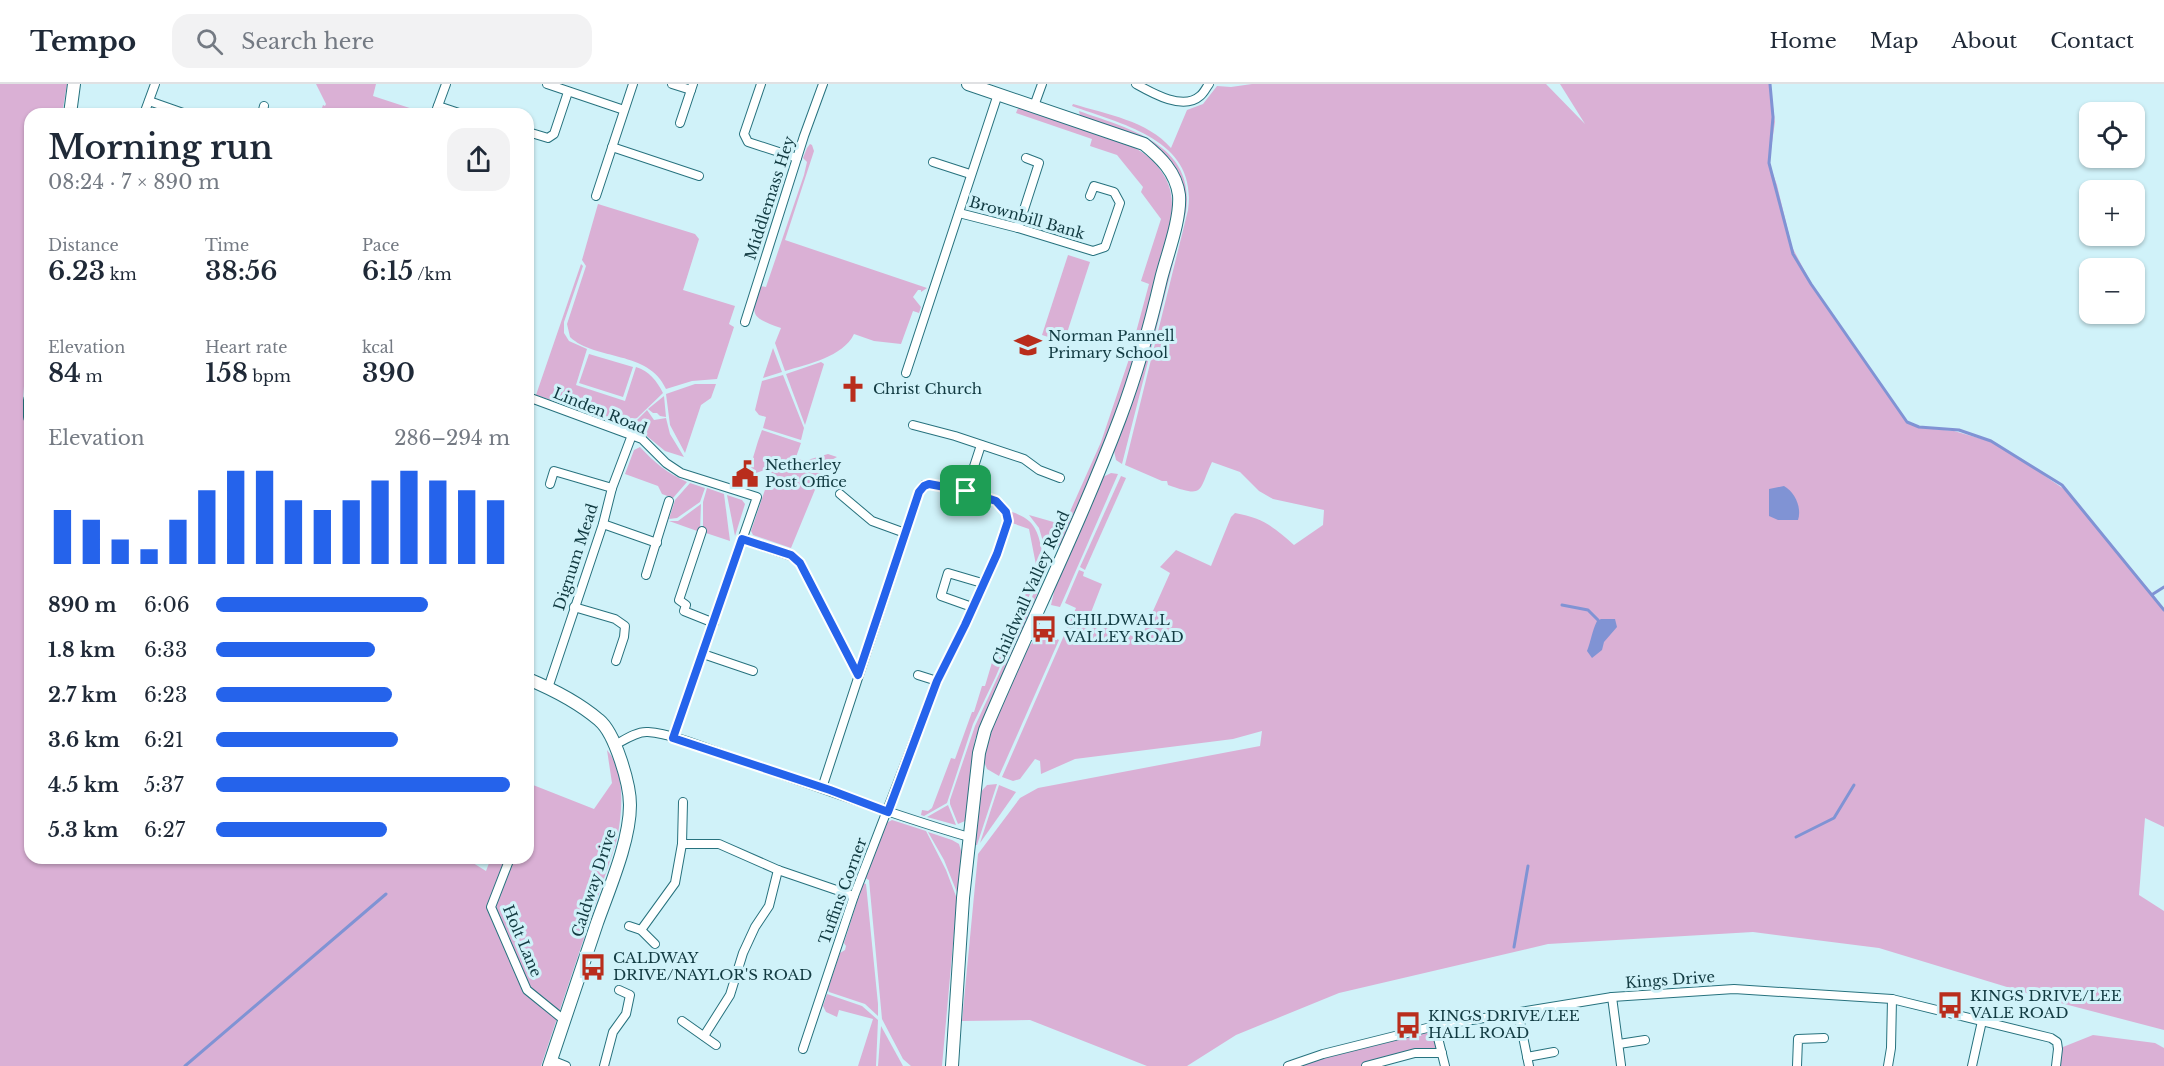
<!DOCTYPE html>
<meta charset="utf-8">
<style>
body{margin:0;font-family:"Libre Baskerville",serif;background:#f2f2f3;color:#1f2937;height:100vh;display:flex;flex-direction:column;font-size:22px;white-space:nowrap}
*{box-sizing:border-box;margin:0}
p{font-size:20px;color:#747a83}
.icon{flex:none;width:33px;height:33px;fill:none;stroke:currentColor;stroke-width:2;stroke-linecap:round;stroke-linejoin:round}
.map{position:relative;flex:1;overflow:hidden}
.details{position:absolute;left:24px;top:24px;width:510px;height:756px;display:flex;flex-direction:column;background:#fff;border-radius:18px;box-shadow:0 2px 4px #0004}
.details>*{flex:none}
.fabs{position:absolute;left:2079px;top:18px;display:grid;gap:12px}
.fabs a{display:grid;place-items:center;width:66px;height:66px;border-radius:12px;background:#fff;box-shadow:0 2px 4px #0004;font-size:30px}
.pin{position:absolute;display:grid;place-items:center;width:51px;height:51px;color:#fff;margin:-26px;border-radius:12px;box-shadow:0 3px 9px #0006}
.round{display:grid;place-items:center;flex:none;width:63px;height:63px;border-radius:18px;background:#f2f2f3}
.overview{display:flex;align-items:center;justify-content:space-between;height:102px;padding:0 24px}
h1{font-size:33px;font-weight:600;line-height:45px}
.stats{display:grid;grid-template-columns:repeat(3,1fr);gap:9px;height:102px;padding:6px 24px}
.stats div{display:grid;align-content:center}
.stats b{font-size:26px;font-weight:600}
.stats small{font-size:16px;font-weight:400}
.stats p{font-size:16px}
.chart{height:168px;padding:12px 24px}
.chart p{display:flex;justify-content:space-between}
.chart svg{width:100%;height:108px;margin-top:6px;stroke:#2563eb;stroke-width:6}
ul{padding:0 24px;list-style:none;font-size:20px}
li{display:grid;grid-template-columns:96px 72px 1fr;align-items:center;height:45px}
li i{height:15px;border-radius:8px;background:#2563eb}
header{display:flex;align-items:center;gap:36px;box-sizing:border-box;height:84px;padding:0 30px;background:#fff;border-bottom:2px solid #e0e1e3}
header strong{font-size:28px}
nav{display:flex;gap:33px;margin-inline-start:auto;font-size:21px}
.search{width:420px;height:54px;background:#f2f2f3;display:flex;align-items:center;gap:15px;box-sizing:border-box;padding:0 21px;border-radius:18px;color:#747a83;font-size:22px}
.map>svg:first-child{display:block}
</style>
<header>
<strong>Tempo</strong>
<div class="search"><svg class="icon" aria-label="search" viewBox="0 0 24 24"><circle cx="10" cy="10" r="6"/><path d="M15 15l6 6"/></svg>Search here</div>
<nav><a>Home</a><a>Map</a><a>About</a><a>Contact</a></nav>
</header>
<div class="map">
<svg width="2164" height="982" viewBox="0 0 2164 982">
<rect width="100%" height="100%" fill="#d0f2f9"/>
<!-- green -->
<g fill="#dab0d5">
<path d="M 0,0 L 67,0 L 62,30 L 30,30 L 30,226 L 23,315 L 30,349 L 30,774 L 465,774 L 486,787 L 491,774 L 528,774 L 528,699 L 594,725 L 612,699 L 607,666 C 627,689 622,733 616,759 L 541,982 L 0,982 Z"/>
<polygon points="316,0 376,0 373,12 428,30 320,30 323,21 325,22 326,20"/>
<path d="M 1252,0 L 1546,0 L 1585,40 L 1560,0 L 1770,0 L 1775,38 L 1769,79 L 1777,101 L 1792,163 L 1817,210 L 1908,339 L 1923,344 L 1954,347 L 1996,359 L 2064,405 L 2153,510 L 2164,526 L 2164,743 L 2145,734 L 2139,811 L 2164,827 L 2164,946 L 2053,917 L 1879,864 L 1753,848 L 1548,860 L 1339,909 L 1236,951 L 1187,982 L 1147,982 L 1030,936 L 962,937 L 978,770 L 1020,714 L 1038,704 L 1260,662 L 1262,647 L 1233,655 L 1075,675 L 1041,690 L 1040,677 L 1035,675 L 1020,695 L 1013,697 L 1002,693 L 1076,524 L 1065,519 L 1079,486 L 1084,488 L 1083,492 L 1102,500 L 1090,531 L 1140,556 L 1170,489 L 1160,483 L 1176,466 L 1211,482 L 1231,433 L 1235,429 C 1263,434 1274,443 1294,461 L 1323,441 L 1324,426 L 1273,415 L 1259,407 L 1240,388 L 1212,378 C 1198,408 1205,414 1168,401 L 1167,397 L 1162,397 L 1125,381 L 1188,126 C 1198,56 1124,41 1072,22 L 1073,20 C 1106,30 1148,37 1171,64 L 1187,26 L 1203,20 L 1217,2 L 1231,3 Z"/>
<path d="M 1018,24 C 1033,27 1050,34 1065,39 C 1101,51 1148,58 1166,95 C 1181,124 1164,162 1156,192 C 1149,223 1142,254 1132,285 C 1112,345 1086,404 1060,462 L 1054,464 L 1053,468 L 1044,461 L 1039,444 L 1029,431 L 1064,441 L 1101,358 L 1128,278 L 1149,200 L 1141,197 L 1161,135 L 1141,108 L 1143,103 L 1117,71 L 1090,62 L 1092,55 L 1016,29 Z"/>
<path d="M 1079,27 C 1129,45 1196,60 1186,128 L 1122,380 L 1116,376 L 1114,367 L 1146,276 L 1184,109 C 1176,57 1122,46 1080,32 Z"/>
<path d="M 810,60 L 812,61 L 814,67 L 785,156 L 927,204 L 921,208 L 921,206 L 918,206 L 913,213 L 921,223 L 919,229 L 913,227 L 901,260 L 874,257 L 854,250 C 843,273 808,280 785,287 L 775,259 L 781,244 C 751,233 750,232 760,202 L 766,203 L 804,91 L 807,78 L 803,74 L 807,64 Z"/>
<path d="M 598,120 L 695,150 L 699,155 L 683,206 L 735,222 L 729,240 L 734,243 L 717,295 L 692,297 L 666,305 C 649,266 595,277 570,253 L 567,240 L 586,182 L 582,176 Z"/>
<polygon points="1068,171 1090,178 1064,258 1042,251"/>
<path d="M 581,180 L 583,182 L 564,238 L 564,249 L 569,257 L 587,265 L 576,301 L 625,317 L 636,283 C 649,287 657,297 663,309 L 637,334 L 620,339 L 536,311 Z"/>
<polygon points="773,264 782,288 763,294"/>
<polygon points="589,270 633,283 623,313 579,299"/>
<polygon points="821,278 824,280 805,341 786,290"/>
<polygon points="783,291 804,344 801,356 763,344 766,333 759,331 755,326 762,297"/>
<polygon points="695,300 716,300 711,314 701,321 685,369 670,341 666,310"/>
<polygon points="664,312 666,333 660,332 657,329 653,329 648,325"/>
<polygon points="647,326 654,336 666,334 670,350 684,373 665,367 642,348 624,341 636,337"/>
<path d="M 762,346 L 801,359 L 795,376 L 747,392 C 753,376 756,361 762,346 Z"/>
<path d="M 640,363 C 655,379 667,389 687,398 L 673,414 L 662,410 L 658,402 L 625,390 L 634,366 Z"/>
<polygon points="828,370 837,373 826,379 791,464 753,451 751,447 771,388 793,381 797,382 799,375 804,377"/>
<polygon points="1111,389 1118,390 1060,523 1051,521 1057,495 1103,393"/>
<polygon points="1121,392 1126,394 1085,486 1080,483"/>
<polygon points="690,399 705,404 700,418 677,434 669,435 675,416"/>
<polygon points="707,404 724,410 730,457 703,448 703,418"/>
<polygon points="727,411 742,416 745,420 735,452"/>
<polygon points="701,420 700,448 669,437 678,437"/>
<path d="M 1012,428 C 1031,434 1037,443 1041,462 C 1042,469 1044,474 1042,481 L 996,592 L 973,640 L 947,719 L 924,732 L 921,731 L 922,726 L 928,727 L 932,724 L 951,674 L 955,675 L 972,628 L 974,628 L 982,602 L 985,602 L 993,575 L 998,577 L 1019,521 L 1022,521 L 1031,494 L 1034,495 L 1037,486 L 1029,445 L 1012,439 Z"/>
<polygon points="1035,506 1038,508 1011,574 1006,573"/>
<polygon points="1046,549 1059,556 999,692 987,685 983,675 990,648 1027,564 1039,552"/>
<polygon points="1006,575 1010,576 975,655 967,732 965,737 958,740 950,720 950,716 975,642"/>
<polygon points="997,700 977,761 973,761 979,710 987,701"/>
<polygon points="999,701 1016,708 980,759"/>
<polygon points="948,721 956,741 927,733"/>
<polygon points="892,736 926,747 946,786 957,815 942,982 911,982 903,975 882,935 869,796 865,794 886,739"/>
<polygon points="928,748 952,756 959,760 962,770 958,811 944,776"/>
<polygon points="863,799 866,800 878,920 878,932 865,920 829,908 828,905 840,869 845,866 846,862 844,859"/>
<polygon points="827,910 862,922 878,936 876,982 858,982 873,935 839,926 837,933 826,928 823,922"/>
<polygon points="881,942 903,982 878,982"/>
<polygon points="1435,942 1442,969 1377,978 1373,982 1292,982"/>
<polygon points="2093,951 2155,959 2164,964 2164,982 2055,982 2058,965"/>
</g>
<!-- water -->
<g fill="#8093d4">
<path d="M 1784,402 C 1795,408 1802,424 1798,436 L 1778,436 L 1769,432 L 1769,405 Z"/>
<path d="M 1601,535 L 1615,535 L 1617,543 L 1604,558 L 1602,566 L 1592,574 L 1587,567 C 1591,557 1592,547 1597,537 Z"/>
</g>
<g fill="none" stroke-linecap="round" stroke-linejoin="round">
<!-- stream -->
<g stroke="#8093d4" stroke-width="3">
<polyline points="1770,0 1773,33 1769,79 1793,170 1811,200 1907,338 1919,343 1959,346 1991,357 2062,401 2164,526"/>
<polyline points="2153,510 2164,503"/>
<polyline points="1562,521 1588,526 1598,536"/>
<polyline points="1796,753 1834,734 1854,701"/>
<polyline points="1514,863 1528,782"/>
<polyline points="185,982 386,810"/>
</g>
<defs>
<g id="street">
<polyline points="547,0 624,26"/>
<polyline points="672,0 691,6"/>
<polyline points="761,0 744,50 748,58 797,74"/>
<path d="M 1136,0 C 1152,9 1183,27 1200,12 C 1204,9 1206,4 1209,0"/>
<polyline points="149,17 186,30"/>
<polyline points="438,22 462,30"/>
<polyline points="1034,22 1042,0"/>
<polyline points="144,30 155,0"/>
<polyline points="262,30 264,22"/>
<polyline points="435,30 446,0"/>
<polyline points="680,39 693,0"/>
<polyline points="528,48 548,54 554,50 568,8"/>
<polyline points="612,63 699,92"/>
<polyline points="933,78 970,90"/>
<polyline points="596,112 633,0"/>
<polyline points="959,129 1018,144 1093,167 1105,163 1120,119 1114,108 1094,102 1090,112"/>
<polyline points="1018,144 1039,79 1026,74"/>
<polyline points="745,238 804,52 823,0"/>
<polyline points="906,289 998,10"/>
<polyline points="528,313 642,355 666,379 681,389 757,413 673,654"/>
<polyline points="913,341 955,352 1024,375 1039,386 1060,394"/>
<polyline points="550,400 554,387 612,404"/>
<polyline points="966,407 981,361"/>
<polyline points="840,410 872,437 905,449"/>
<polyline points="603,440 657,459"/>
<polyline points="702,447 679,516 686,521 684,527 714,539"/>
<polyline points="742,455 791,472 800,479 858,591"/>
<polyline points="646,491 669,417"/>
<polyline points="574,523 615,535 625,542 624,553 616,577"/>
<polyline points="972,523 941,512 948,489 982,499"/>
<polyline points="703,570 753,587"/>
<polyline points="918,591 937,597"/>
<polyline points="548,604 603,440 612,404 632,351"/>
<path d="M 615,661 C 624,656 637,647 648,648 C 675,650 713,667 740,676 C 816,702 892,731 969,753"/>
<polyline points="682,760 719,760 778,786 854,812"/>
<polyline points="510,774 491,823 527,906 564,936"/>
<polyline points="629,842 641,846 655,860"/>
<polyline points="641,846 675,799 682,760 683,718"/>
<polyline points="1612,913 1621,981"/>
<polyline points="1518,928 1529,982"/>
<polyline points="682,937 716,961"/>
<polyline points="1435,942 1445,982"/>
<polyline points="704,952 730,911 743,869 755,843 769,822 778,786"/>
<polyline points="1619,960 1645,956"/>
<polyline points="803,965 854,812 937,597 965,541 997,470 1008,437 1006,428 996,417 941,401 924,401 919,408 822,704"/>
<polyline points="1527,973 1554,968"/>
<polyline points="551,976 566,982"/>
<polyline points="604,982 613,948 626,930 630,911 619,906"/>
<polyline points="1288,982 1323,970 1435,942 1612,913 1734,905 1892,915 2051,954 2057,958 2058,965 2056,982"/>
<polyline points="1366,982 1415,969 1442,969"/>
<polyline points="1797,982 1798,955 1824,954"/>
<polyline points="1888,982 1891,964 1892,915"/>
<polyline points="1972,982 1982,937"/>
</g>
<g id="secondary">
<polyline points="70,30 74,0"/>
<polyline points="30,316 30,333"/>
<path d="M 528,595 C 552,605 579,619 599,636 C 615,649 630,700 630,721 C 630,757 609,805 597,839 C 581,887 565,934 549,982"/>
<path d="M 952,982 L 963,814 L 979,669 L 985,646 C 1029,542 1080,440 1120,334 C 1137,289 1150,242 1161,195 C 1167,171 1181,135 1179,111 C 1176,88 1160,73 1144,60 L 968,0"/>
</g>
</defs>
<!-- street casing -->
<use href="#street" stroke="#27727e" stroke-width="10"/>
<!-- secondary casing -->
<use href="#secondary" stroke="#27727e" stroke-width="14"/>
<!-- street -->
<use href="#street" stroke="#fff" stroke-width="8"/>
<!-- secondary -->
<use href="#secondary" stroke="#fff" stroke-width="12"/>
</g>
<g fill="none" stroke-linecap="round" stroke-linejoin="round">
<defs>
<polygon id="route" points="929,400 966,407 996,417 1006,428 1008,437 997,470 965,541 937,597 888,728 830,706 673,654 742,455 791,471 800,479 858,591 919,408 924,402"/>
</defs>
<!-- route casing -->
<use href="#route" stroke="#fff" stroke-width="12"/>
<!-- route -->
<use href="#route" stroke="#2563eb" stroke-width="8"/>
</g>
<!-- icons -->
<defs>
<symbol id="school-bare" viewBox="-9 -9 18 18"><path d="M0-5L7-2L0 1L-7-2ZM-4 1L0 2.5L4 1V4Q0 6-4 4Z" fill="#b92d1c" stroke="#d0f2f9" stroke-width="2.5" paint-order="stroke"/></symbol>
<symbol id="church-bare" viewBox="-9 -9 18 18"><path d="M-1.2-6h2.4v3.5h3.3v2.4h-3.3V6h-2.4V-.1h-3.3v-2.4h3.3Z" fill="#b92d1c" stroke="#d0f2f9" stroke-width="2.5" paint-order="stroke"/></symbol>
<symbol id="civic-bare" viewBox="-9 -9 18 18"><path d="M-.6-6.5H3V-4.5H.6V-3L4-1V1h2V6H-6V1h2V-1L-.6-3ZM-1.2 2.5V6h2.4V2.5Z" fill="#b92d1c" stroke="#d0f2f9" stroke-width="2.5" paint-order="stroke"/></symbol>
<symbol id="bus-bare" viewBox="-9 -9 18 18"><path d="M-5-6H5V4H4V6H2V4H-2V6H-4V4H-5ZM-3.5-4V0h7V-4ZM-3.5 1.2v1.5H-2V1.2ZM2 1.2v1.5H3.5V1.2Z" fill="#b92d1c" stroke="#d0f2f9" stroke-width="2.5" paint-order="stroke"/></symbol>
</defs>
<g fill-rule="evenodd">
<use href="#school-bare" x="1009" y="242" width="38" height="38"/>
<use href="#church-bare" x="834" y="286" width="38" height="38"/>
<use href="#civic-bare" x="726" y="371" width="38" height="38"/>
<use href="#bus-bare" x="1025" y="526" width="38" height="38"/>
<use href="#bus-bare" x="574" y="864" width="38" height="38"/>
<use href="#bus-bare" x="1931" y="902" width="38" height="38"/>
<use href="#bus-bare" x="1389" y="922" width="38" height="38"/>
</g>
<g text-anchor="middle" stroke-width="6" stroke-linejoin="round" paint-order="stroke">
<!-- street labels -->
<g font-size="15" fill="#123b42" stroke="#d0f2f9">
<text transform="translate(770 114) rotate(-72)" y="5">Middlemass Hey</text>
<text transform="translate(1027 134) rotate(16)" y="5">Brownbill Bank</text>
<text transform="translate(600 327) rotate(22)" y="5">Linden Road</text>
<text transform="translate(576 473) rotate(-72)" y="5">Dignum Mead</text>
<text transform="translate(1031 504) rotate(-66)" y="5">Childwall Valley Road</text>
<text transform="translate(594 799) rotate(-72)" y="5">Caldway Drive</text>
<text transform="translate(843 807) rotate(-70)" y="5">Tuffins Corner</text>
<text transform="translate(522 857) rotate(67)" y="5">Holt Lane</text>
<text transform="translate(1670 896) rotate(-4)" y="5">Kings Drive</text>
</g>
<!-- poi labels -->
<g font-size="15" fill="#123b42" stroke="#d0f2f9" text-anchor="start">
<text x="1048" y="257">Norman Pannell<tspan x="1048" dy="17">Primary School</tspan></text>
<text x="873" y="310">Christ Church</text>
<text x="765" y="386">Netherley<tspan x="765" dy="17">Post Office</tspan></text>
<text x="1064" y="541">CHILDWALL<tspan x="1064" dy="17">VALLEY ROAD</tspan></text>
<text x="613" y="879">CALDWAY<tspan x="613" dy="17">DRIVE/NAYLOR'S ROAD</tspan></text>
<text x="1970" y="917">KINGS DRIVE/LEE<tspan x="1970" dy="17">VALE ROAD</tspan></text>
<text x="1428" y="937">KINGS DRIVE/LEE<tspan x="1428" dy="17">HALL ROAD</tspan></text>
</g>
</g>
</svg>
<div class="fabs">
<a><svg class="icon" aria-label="locate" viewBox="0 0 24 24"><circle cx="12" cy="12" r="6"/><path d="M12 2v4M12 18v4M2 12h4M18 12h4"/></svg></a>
<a>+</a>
<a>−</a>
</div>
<div class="pin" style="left:966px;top:407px;background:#1e9e55"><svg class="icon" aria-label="arrive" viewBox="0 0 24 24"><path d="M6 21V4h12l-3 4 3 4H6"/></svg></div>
<section class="details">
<div class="overview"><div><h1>Morning run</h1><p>08:24 · 7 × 890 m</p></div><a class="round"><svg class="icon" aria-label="share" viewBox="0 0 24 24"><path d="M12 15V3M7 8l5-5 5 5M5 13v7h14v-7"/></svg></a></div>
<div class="stats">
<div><p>Distance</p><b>6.23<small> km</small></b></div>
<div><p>Time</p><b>38:56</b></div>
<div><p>Pace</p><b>6:15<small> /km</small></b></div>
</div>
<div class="stats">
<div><p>Elevation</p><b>84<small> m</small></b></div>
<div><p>Heart rate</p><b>158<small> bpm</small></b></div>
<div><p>kcal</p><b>390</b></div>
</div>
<div class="chart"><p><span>Elevation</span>286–294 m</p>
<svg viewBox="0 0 160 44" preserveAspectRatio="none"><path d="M5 44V22M15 44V26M25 44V34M35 44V38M45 44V26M55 44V14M65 44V6M75 44V6M85 44V18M95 44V22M105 44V18M115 44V10M125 44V6M135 44V10M145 44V14M155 44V18"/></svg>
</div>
<ul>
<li><b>890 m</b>6:06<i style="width:72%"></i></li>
<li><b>1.8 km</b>6:33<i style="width:54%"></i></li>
<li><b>2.7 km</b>6:23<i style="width:60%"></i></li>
<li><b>3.6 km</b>6:21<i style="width:62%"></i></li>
<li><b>4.5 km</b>5:37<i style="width:100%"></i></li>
<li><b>5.3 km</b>6:27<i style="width:58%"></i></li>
</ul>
</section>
</div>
